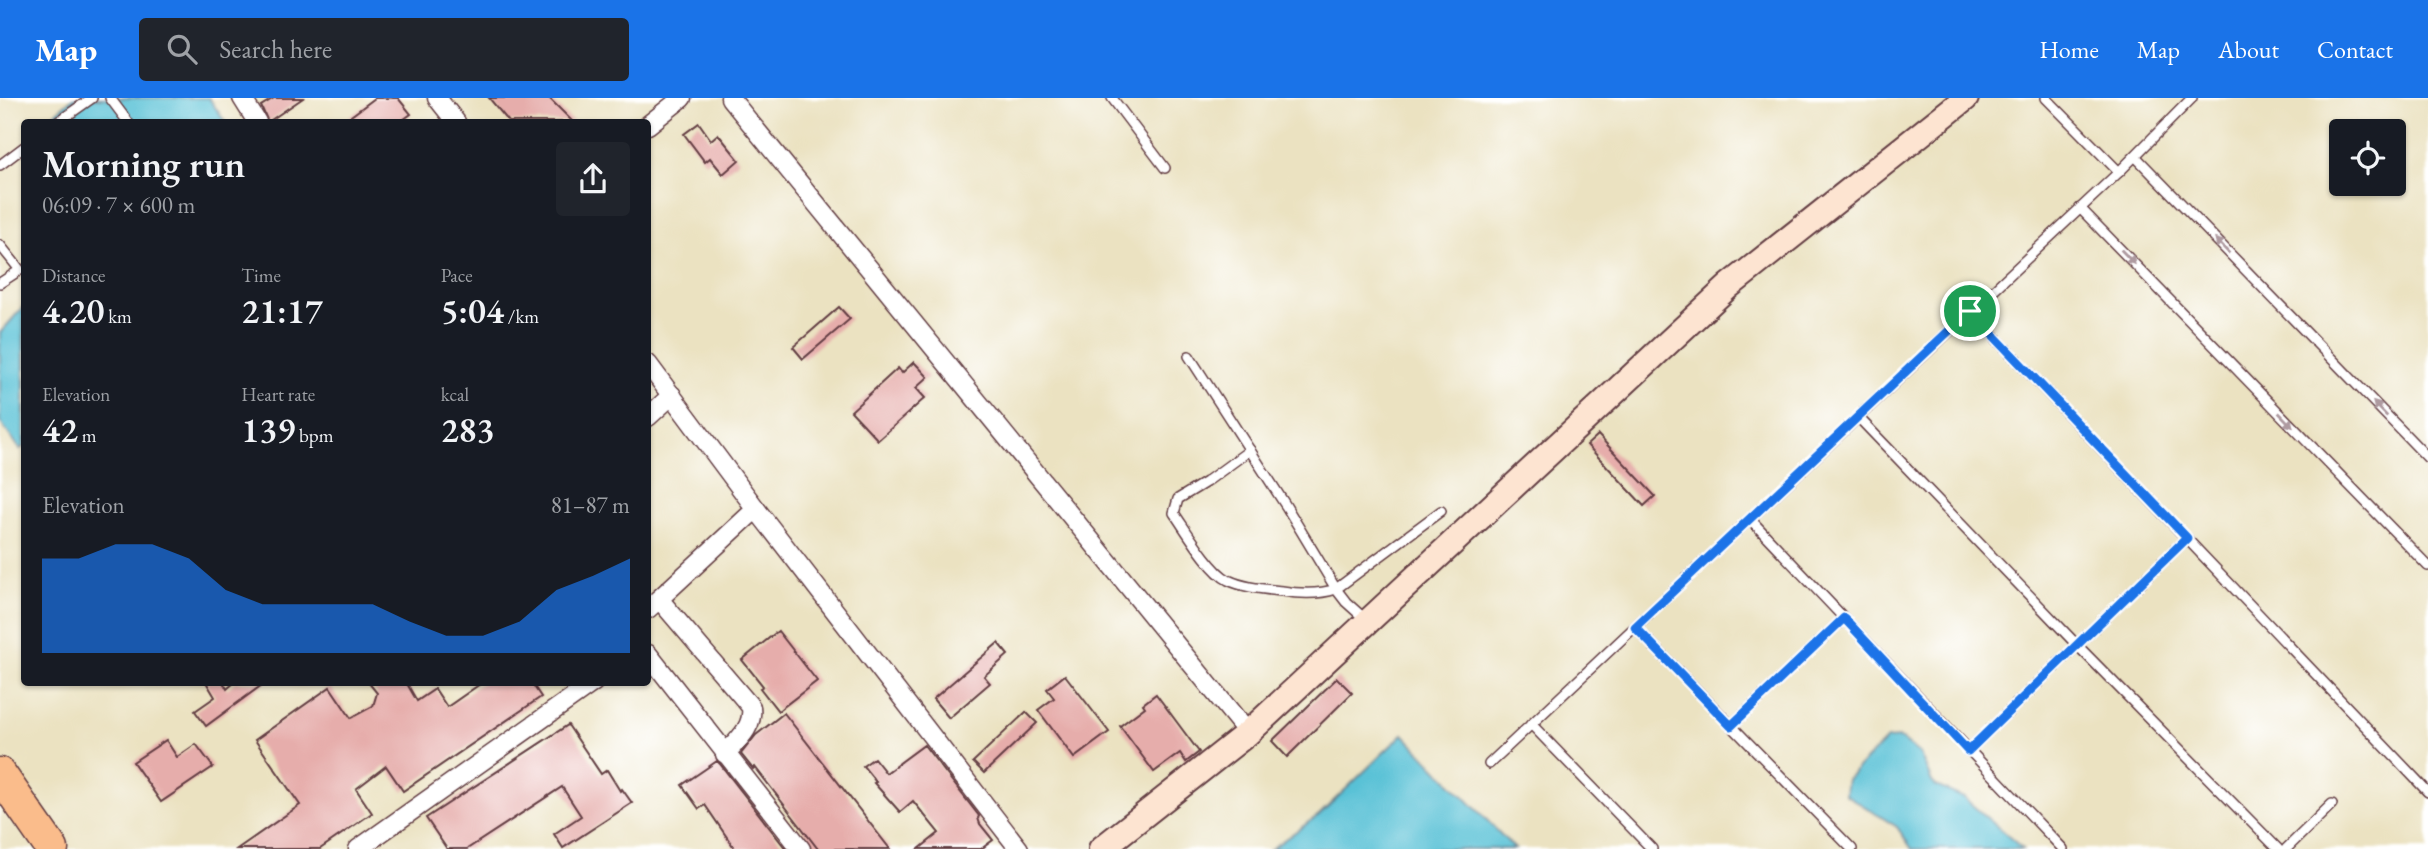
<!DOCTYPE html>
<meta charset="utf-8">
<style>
body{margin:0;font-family:"EB Garamond",serif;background:#20242c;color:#f1f3f6;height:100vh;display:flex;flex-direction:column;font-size:26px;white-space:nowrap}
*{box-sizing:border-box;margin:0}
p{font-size:23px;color:#9ea1a6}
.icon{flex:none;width:38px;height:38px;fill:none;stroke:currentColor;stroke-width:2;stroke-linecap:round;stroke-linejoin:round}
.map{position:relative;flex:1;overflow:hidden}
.drawer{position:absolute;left:21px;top:21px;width:630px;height:567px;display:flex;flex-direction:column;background:#171b24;border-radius:7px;box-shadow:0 2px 5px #0004}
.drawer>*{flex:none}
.buttons{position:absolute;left:2329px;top:21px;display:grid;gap:14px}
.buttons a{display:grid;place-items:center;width:77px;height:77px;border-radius:7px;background:#171b24;box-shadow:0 2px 5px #0004;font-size:35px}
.pin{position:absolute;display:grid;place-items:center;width:60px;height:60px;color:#fff;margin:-30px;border:4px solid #fff;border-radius:50%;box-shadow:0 2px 7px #0007}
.round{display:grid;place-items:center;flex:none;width:74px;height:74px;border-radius:7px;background:#20242c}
.summary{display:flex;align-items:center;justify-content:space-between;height:119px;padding:0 21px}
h1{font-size:38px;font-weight:600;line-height:52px}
.stats{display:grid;grid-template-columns:repeat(3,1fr);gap:10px;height:119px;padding:7px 21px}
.stats div{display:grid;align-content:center}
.stats b{font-size:35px;font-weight:600}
.stats small{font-size:19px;font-weight:400}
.stats p{font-size:19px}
.chart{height:196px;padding:14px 21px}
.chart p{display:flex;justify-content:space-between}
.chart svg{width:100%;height:126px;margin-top:7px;fill:#1a73e8;opacity:.7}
header{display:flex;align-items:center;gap:42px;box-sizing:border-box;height:98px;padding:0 35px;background:#1a73e8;color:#fff}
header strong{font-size:33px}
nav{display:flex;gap:38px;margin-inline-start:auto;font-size:24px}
.search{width:490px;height:63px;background:#20242c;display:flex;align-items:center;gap:18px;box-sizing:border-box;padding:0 24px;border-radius:7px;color:#9ea1a6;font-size:26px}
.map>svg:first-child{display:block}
</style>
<header>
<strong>Map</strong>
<div class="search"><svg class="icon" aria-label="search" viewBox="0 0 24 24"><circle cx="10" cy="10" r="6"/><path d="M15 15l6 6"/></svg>Search here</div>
<nav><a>Home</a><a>Map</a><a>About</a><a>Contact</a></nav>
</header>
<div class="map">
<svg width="2428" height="751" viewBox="0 0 2428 751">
<rect width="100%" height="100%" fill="#fff"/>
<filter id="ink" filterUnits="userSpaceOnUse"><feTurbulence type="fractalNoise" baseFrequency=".0143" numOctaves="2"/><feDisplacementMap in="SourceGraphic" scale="14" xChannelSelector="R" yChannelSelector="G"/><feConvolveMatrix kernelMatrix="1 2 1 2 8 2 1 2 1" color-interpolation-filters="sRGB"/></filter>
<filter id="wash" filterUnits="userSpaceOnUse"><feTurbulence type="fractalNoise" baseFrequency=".00686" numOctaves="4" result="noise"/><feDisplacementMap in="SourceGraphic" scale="28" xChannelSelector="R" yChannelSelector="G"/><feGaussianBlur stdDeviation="1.57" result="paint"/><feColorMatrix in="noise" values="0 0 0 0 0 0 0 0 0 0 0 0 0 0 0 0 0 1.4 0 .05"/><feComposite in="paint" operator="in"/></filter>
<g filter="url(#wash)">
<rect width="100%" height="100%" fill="#ebe2c1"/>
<!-- water -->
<g fill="#59c1d6" stroke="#527080" stroke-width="2">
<polygon points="73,0 209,0 225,24 48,24 52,18"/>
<polygon points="24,208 24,348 20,351 0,324 0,235"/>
<polygon points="1403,636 1515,751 1271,751 1319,717"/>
<polygon points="1900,640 1920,656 1932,684 1936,688 1964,700 2023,751 1912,751 1897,729 1845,696 1847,681 1887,641"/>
</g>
<g id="blocks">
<!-- building -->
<g fill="#e6adab">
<polygon points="274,0 303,0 268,24 261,8"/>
<polygon points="375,0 398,0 411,16 400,24 343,24"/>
<polygon points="489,0 549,0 573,24 509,24"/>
<polygon points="699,25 711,42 718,36 739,62 723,76 710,60 705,64 684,36"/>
<polygon points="839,209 850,221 803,261 793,249"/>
<polygon points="914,264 928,279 916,290 925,300 878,342 851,313 898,270 902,275"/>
<polygon points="1598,337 1655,398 1644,408 1587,347"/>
<polygon points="778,533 817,583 778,613 760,590 763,588 742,562"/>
<polygon points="998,545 1008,557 984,578 990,585 949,620 933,601"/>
<polygon points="1065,577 1109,634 1074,660 1038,612 1054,600 1047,591"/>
<polygon points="1337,580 1352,595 1287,659 1272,643"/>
<polygon points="206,584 223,584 227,591 235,584 266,584 206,628 195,613 215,599"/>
<polygon points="368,584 406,584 417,603 435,591 447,609 483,584 531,584 541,599 403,693 386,668 356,691 372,715 320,751 237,751 300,707 255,642 330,589 351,620 373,608 377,595"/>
<polygon points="1156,596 1199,654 1186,664 1180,655 1154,674 1120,628 1145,609 1143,606"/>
<polygon points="1026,614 1037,625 984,675 973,664"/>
<polygon points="784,615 890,751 818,751 755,669 753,671 741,656 756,637"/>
<polygon points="568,627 601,676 607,672 620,693 622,691 632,705 563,750 554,736 581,718 562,689 467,751 447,751 426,720"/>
<polygon points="166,642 177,659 196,646 213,669 161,704 133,664"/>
<polygon points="924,647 979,718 978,720 980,726 993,742 981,751 919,751 939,735 913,703 900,714 874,685 876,684 863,668 874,660 886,675"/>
<polygon points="717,663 720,666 786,751 735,751 705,707 699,711 682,687"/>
</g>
</g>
</g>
<g filter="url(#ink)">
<use href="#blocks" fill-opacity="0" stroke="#623c42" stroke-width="2"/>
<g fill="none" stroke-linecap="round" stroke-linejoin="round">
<defs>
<g id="lane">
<polyline points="110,0 128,24"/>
<polyline points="1112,0 1165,70"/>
<polyline points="2046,0 2119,74"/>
<polyline points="58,24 92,0"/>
<polyline points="2135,58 2428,360"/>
<polyline points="0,67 24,49"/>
<polyline points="2080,110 2428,468"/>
<polyline points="0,147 20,172 0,185"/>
<polyline points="1970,213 2428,694"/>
<polyline points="1189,258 1286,408 1336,491 1441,413"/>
<polyline points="1858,319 2077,547 2278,751"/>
<path d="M 1250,352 L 1206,384 L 1178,401 L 1174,415 C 1186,432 1210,473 1228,482 C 1245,490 1264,491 1282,493 C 1300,496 1318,497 1336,491 L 1346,504 L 1366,522"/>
<polyline points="1750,421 2063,751"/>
<polyline points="1635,529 1852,751"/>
<polyline points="1531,626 1652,751"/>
<polyline points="1731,628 1844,520"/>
<polyline points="1968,653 2187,440"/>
<polyline points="1489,666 2119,74 2192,0"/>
<polyline points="2286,751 2332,706"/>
</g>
<g id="street">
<polyline points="242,0 257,24"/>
<polyline points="437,0 456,24"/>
<polyline points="730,0 1248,635"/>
<polyline points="648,27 682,0"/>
<polyline points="648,266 756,411 1019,751"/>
<polyline points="648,319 672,297"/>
<polyline points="659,501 756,411"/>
<path d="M 648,511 L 659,501 L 751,609 C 754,629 738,642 725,656"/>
<polyline points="648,556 801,751"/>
<polyline points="358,751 594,584"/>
</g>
<polyline id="secondary" points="1101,751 1248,635 1729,188 1966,0"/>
<polyline id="highway" points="0,676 52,751"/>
</defs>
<!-- lane casing -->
<use href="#lane" stroke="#623c42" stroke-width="12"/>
<!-- street casing -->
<use href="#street" stroke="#623c42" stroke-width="21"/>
<!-- secondary casing -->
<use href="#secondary" stroke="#623c42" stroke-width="28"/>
<!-- highway casing -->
<use href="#highway" stroke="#623c42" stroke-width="35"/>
<!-- lane -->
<use href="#lane" stroke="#fff" stroke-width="9"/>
<!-- street -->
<use href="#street" stroke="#fff" stroke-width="18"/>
<!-- secondary -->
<use href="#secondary" stroke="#fde4d1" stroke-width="24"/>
<!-- highway -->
<use href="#highway" stroke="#fabc8b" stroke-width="32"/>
</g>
<!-- one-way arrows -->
<defs><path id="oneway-solid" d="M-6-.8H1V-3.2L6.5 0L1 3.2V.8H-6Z" transform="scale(1.75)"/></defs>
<g fill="#ae9aa0">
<use href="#oneway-solid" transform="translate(2222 148) rotate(-134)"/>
<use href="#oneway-solid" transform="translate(2128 159) rotate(46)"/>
<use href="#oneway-solid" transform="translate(2380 311) rotate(-134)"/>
<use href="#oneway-solid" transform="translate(2286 322) rotate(46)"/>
</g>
</g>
<g fill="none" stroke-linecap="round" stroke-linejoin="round" filter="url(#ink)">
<defs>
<polygon id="route" points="1970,213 2187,440 1968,653 1844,520 1731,628 1635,529"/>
</defs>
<!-- route casing -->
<use href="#route" stroke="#fff" stroke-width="14"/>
<!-- route -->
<use href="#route" stroke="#1a73e8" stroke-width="9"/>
</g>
</svg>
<div class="buttons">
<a><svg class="icon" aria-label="locate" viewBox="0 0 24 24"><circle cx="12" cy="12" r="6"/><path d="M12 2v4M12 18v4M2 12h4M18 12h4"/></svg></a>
</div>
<div class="pin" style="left:1970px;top:213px;background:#1e9e55"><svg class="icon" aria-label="arrive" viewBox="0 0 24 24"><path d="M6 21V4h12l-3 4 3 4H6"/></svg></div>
<section class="drawer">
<div class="summary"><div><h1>Morning run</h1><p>06:09 · 7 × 600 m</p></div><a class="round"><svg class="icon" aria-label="share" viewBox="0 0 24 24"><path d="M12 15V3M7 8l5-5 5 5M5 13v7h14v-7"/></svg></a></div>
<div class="stats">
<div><p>Distance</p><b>4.20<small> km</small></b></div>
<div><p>Time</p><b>21:17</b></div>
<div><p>Pace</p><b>5:04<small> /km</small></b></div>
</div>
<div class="stats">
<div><p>Elevation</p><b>42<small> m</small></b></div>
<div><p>Heart rate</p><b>139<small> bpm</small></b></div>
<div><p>kcal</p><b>283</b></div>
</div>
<div class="chart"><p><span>Elevation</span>81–87 m</p>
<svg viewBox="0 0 160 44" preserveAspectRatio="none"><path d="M0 44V11L10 11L20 6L30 6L40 11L50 22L60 27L70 27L80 27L90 27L100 33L110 38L120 38L130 33L140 22L150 17L160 11V44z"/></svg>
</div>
</section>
</div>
